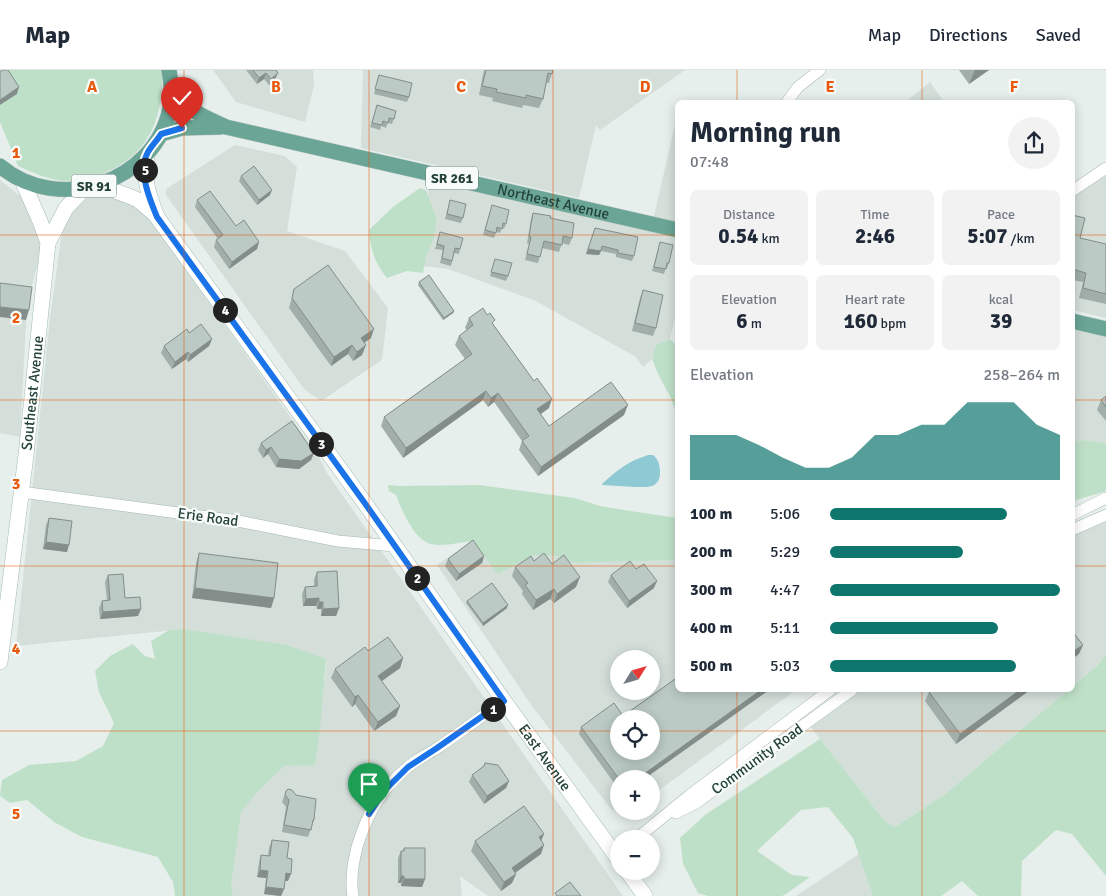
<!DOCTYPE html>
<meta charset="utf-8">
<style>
body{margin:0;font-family:Signika,sans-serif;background:#f2f2f3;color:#1f2937;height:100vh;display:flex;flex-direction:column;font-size:19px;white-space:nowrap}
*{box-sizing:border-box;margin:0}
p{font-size:16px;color:#747a83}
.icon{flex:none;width:28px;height:28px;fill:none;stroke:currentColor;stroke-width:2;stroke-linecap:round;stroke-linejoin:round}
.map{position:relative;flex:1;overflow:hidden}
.sheet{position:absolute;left:675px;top:30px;width:400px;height:592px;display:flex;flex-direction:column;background:#fff;border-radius:8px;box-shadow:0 2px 12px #0003}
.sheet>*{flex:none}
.needle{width:32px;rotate:53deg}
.tools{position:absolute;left:610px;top:580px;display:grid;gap:10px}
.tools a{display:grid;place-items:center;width:50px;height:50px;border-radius:50%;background:#fff;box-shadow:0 2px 12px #0003;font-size:25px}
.pin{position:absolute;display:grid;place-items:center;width:42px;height:42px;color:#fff;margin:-51px -21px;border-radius:50% 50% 50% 0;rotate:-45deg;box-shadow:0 0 5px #0007}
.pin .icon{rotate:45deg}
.km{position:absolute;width:25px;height:25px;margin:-12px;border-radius:50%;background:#222;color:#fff;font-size:14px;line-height:25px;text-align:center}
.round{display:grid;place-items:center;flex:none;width:52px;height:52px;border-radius:26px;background:#f2f2f3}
.summary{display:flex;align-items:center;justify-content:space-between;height:85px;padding:0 15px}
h1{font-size:28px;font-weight:800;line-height:38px}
.stats{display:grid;grid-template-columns:repeat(3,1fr);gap:8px;height:85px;padding:5px 15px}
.stats div{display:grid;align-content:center;border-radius:8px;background:#f2f2f3;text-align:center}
.stats b{font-size:21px;font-weight:800}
.stats small{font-size:14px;font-weight:400}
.stats p{font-size:14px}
.chart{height:140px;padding:10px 15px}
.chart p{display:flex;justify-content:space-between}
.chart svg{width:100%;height:90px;margin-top:5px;fill:#0f766e;opacity:.7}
ul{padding:0 15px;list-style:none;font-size:16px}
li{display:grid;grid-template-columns:80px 60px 1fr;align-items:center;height:38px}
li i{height:12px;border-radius:6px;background:#0f766e}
header{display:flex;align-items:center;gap:30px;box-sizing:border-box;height:70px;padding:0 25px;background:#fff;border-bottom:1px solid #e0e1e3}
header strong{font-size:24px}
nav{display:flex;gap:28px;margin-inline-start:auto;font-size:18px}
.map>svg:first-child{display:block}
</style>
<header>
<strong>Map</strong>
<nav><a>Map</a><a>Directions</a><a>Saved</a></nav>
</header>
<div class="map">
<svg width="1106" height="826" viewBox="0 0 1106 826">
<rect width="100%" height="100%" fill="#e6efeb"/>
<!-- built -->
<g fill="#d4dfda" fill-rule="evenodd">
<polygon points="213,0 313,0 314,15 305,52 236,32"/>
<polygon points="363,0 685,0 600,60 596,55 579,128 361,78"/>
<polygon points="930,12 944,32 906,32"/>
<polygon points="677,45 677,157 653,151"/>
<polygon points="235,75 285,86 297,97 287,161 345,181 388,238 382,290 321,331 304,319 166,125 166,119"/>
<polygon points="1106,104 1106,248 1073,240 1072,128"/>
<polygon points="0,110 24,129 41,168 39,189 29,227 26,252 20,367 0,363"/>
<polygon points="429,111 677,167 677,239 670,269 656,275 652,289 643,297 636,287 536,231 448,199 424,196 426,187 434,168 437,150 428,126"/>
<polygon points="96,123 113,124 133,131 148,147 318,386 327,403 623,826 488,826 460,806 462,826 232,826 231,817 240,742 322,612 325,610 326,589 184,559 16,576 50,248 62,161 78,131"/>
<polygon points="1073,258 1106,265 1106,373 1085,370 1073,372"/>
<polygon points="1106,447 1106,584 1097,596 1073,616 1073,464"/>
<path d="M 473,470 L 493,497 L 560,478 L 575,493 L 677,490 L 678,620 L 796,620 L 651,726 L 651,709 L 619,709 L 619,741 L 631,741 L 622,745 L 611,739 L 532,636 L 437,495 ZM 619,589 L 651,589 L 651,621 L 619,621 ZM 619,649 L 651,649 L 651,681 L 619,681 Z"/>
<polygon points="857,620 1068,620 944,725 895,757 884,750 809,655"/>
<polygon points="859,784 873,826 796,826"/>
</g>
<!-- green -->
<g fill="#bfe0c8">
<path d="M 0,0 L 162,0 C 163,43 153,78 113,99 C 99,106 84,112 69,111 C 50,111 34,103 18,96 L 0,52 L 0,35 L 16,24 L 0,8 Z"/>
<path d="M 420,118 L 426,120 L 437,150 L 434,168 L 426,187 L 423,203 L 407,201 L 387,208 C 375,194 370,178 369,160 L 393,137 Z"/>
<polygon points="670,269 677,276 677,347 671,328 659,306 652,289 656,275"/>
<polygon points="1085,370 1106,373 1106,421 1073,431 1073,372"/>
<path d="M 388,415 L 398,416 L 479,415 L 575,428 L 600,436 L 624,440 L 677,448 L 677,490 L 575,493 L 557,486 L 535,485 L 498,504 L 473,471 C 461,472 443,477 431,474 C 414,470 401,439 396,425 L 389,421 Z"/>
<polygon points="184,559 287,575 326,589 320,659 315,695 284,696 256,723 241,742 231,817 233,826 175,826 173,812 158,787 82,767 54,752 27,730 10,733 0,726 2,710 29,695 76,691 103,676 114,653 99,622 95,601 110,586 133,574 145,586 155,589 151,571 169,560"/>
<polygon points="1106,584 1106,806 1072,764 1056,760 1022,791 1021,826 978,826 962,811 941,826 873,826 853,768 828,737 801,740 757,781 792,805 810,807 786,824 782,826 708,826 698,823 683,794 680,768 705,745 820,669 884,750 895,757 944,725 1068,620 1072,620 1073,616 1097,596"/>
</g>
<!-- water -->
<path fill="#8ec9d4" d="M 648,385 L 653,385 C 658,389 660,395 660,402 C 660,419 647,417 635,417 C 624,416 614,416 603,415 L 602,414 C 617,400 629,391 648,385 Z"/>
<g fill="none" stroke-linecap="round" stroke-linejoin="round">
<defs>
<g id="street">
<polyline points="787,32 798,17 820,0"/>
<polyline points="1072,121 1106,98"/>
<polyline points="21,422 238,451 338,471 394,476"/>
<polyline points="1072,445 1106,428"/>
<polyline points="1072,460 1106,445"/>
<polyline points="676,743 696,733 852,620"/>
<polyline points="636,769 690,725 830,620"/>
<path d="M 353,826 C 350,809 353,793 357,777 C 367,743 384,714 413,693 C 421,687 430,683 439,677 C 461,662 482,646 504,631"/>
</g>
<g id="secondary">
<path id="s1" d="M 147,84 C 143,110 148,123 157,147 L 364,432 L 504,631 L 619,790"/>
<polyline points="98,115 129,126 138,130 156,145"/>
<polyline points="48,173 66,138 85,118"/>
<path id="s2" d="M 0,592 L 26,385 L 48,173 L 40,151 L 22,110"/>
<polyline points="627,801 645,826"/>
</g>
<g id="primary">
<path id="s3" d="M 172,15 C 185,41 201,45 226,57 L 678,160"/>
<polyline points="161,64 182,58 221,57"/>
<path d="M 0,96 C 58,145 155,113 170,38 C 173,25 171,13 169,0"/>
<polyline points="1072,251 1106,259"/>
</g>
</defs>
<!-- street casing -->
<use href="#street" stroke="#a8b8b2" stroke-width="12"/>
<!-- secondary casing -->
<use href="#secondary" stroke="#a4bbb3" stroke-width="16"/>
<!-- primary casing -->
<use href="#primary" stroke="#c2cac8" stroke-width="16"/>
<!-- street -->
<use href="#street" stroke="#fff" stroke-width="11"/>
<!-- secondary -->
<use href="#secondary" stroke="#fff" stroke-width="15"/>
<!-- primary -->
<use href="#primary" stroke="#6aa596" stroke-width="15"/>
</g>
<!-- wall -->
<g fill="#a1aea9">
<polygon points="246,0 276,0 278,3 275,9 269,15 264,9 257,14"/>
<polygon points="484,0 553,0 549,13 546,13 543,29 539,38 523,35 522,38 492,31 493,28 479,25"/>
<polygon points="959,0 989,0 969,14"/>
<polygon points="379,5 409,27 407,32 374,24"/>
<polygon points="377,35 396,41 392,54 388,53 386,58 381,56 380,60 370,57"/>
<polygon points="241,106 270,125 257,135 239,111"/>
<polygon points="197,130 259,172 257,179 229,199 214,177 216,170 218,169 195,137"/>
<polygon points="450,130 463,148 461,153 445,149"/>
<polygon points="492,135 506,154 504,159 502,158 500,163 496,162 494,168 483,165"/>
<polygon points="533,143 550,148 572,168 569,175 562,173 559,182 542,178 538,193 525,190 529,174 527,173 531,149"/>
<polygon points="1072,145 1080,168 1106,174 1106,234 1079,228 1083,212 1072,210"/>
<polygon points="595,158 634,186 632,191 616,187 616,184 601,181 599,185 586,184"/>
<polygon points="440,162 460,179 459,184 454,183 451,196 440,193 443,180 435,179"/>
<polygon points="660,172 669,193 667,198 666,198 664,204 652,201"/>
<polygon points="495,189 508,206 506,211 490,206"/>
<polygon points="419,212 454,241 453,243 443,250 418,215"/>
<polygon points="294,219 371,268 364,273 362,285 353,291 348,284 331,296 289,238"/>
<polygon points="643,220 656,258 653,266 632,261 640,228"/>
<polygon points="487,245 549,338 540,344 549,356 624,345 538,406 519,380 522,371 494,332 488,337 483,330 403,388 381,356 384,347 465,289 455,275 459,266 467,260 465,258 469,248"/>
<polygon points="189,263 212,269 209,276 188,292 186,289 172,299 161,283 164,276"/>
<polygon points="1106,326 1106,351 1097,340 1101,330"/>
<polygon points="261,373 314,383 311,390 299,399 276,397 268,384 263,388 258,380"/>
<polygon points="49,448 67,482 43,479 46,455"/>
<polygon points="199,483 274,528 271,538 192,528 196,493"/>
<polygon points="484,486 482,493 456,511 445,496 448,489"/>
<polygon points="534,491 552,494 576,517 554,533 550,529 533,540 522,524 523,521 512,506 515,497"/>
<polygon points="636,499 654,518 627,538 608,512 611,505"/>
<polygon points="317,502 339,538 336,546 321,546 321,539 317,539 316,536 303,536 302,524 305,517 314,517 314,509"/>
<polygon points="108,505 125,528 138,546 100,549 99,538 102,531 107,530 105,512"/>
<polygon points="467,531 507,538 483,556 466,533"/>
<polygon points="368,581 403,588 400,598 381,611 400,636 396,646 374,661 355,634 352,637 331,608 335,599"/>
<polygon points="678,620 769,620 644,709 619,709 619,720 579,664 581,657 623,646"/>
<polygon points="931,620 1030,620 956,674 925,631 929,622"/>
<polygon points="485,693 509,711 506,718 484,734 469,712 472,705 483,697"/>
<polygon points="286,721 314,750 308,767 282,762 286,737 282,732"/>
<polygon points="544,764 541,771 541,784 515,803 516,804 512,813 501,821 471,781 475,771"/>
<polygon points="272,770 287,788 288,811 285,811 284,819 281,826 264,824 266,808 257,807 259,792 261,785 268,786 269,778"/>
<polygon points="404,778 425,809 422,817 401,816 401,813 398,813 398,788 401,781 403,781"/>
</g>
<!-- shaded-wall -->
<g fill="#838d89">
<polygon points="975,0 989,0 969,14"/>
<polygon points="266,3 264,9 257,14 259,8"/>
<polygon points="278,3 275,9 269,15 271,9"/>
<polygon points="19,17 17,24 0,35 0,30"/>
<polygon points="272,120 270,125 257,135 259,130"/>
<polygon points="259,172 257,179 229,199 232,192"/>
<polygon points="588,179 601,181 599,185 586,184"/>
<polygon points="0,237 29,240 26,250 0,247"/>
<polygon points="454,241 453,243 443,250 444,248"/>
<polygon points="374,259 371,268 357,278 361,268"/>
<polygon points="212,269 209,276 188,292 190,285"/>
<polygon points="352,275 348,284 331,296 334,287"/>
<polygon points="366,275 362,285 353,291 357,282"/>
<polygon points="188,282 186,289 172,299 175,292"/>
<polygon points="486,321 483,330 403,388 406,378"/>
<polygon points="498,323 494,332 488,337 491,328"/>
<polygon points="552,329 549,338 534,349 537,339"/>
<polygon points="628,335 624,345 538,406 541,397"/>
<polygon points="271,377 268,384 263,388 266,380"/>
<polygon points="314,383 311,390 299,399 276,397 279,389"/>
<polygon points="46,472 69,475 67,482 43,479"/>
<polygon points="484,486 482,493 456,511 459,504"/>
<polygon points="580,507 576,517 554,533 557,524"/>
<polygon points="657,511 654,518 627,538 629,531"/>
<polygon points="195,518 274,528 271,538 192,528"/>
<polygon points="554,519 550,529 533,540 536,530"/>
<polygon points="319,528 316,536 303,536 306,529"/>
<polygon points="319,532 323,532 321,539 317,539"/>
<polygon points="508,535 507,538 483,556 483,553"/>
<polygon points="339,538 336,546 321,546 323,539"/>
<polygon points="141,539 138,546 100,549 103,542"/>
<polygon points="1083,575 1079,584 1072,589 1072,582"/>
<polygon points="403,588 400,598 375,616 378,606"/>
<polygon points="761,620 769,620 644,709 637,709"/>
<polygon points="1020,620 1030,620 956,674 960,664"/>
<polygon points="358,625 355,634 352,637 355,627"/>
<polygon points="400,636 396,646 374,661 378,652"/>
<polygon points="509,711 506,718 484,734 487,726"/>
<polygon points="544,764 540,773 539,767"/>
<polygon points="544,775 541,784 508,808 512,798"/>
<polygon points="260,800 268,801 266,808 257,807"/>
<polygon points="286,803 291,804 288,811 283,810"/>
<polygon points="516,804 512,813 501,821 504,812"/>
<polygon points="401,806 404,806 401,813 398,813"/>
<polygon points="404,809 425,809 422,817 401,816"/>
<polygon points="266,817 284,819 281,826 264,824"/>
</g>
<!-- building -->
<g fill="#bbcac4" stroke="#838d89" fill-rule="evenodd">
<polygon points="3,0 8,0 19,17 0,30 0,2"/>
<polygon points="253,0 276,0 278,3 271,9 266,3 259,8"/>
<polygon points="486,0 553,0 552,4 548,3 543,29 526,25 526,28 496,22 497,19 482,16"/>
<polygon points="379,5 412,13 409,27 375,19"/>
<polygon points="377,35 396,41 394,49 389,48 388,53 383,51 382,55 372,53"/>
<polygon points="254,96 272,120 259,130 241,106"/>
<polygon points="210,121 236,156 244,150 259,172 232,192 216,170 223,165 197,130"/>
<polygon points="450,130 466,134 463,148 447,144"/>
<polygon points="492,135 509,140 506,154 503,153 502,159 497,157 496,163 485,160"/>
<polygon points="533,143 551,146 550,148 574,153 572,168 563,166 562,175 544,171 540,187 527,184 531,167 529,166"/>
<polygon points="1072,145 1085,148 1080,168 1106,174 1106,224 1083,218 1086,203 1072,199"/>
<polygon points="595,158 638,167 634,186 618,183 618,180 602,176 601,181 588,179"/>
<polygon points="440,162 463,168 460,179 455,178 452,191 442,188 444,176 437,174"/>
<polygon points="660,172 673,175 669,193 667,193 666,199 654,197"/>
<polygon points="495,189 512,193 508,206 491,202"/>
<polygon points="328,195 374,259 361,268 366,275 357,282 352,275 334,287 292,228 294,219"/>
<polygon points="429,205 454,241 444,248 419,212"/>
<polygon points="0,213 32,217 29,240 0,237"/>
<polygon points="643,220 663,225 656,258 635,253"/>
<polygon points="483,238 487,245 490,243 495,250 492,253 534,311 537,308 552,329 537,339 549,356 611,312 628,335 541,397 522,371 529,366 498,323 491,328 486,321 406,378 384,347 472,284 459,266 473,255 469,248"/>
<polygon points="201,254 212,269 190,285 188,282 175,292 164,276 187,259 189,263"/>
<polygon points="1106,326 1106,337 1101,330"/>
<polygon points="292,351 314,383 301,391 279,389 271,377 266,380 261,373"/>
<polygon points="49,448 72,451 69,475 46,472"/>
<polygon points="473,470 484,486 459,504 448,489"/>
<polygon points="199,483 278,493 274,528 195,518"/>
<polygon points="544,483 552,494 564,485 580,507 557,524 554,519 536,530 525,515 528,513 515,497 531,486 534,491"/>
<polygon points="630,491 636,499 644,494 657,511 629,531 611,505"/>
<polygon points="337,501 339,538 323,539 323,532 319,532 319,528 306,529 305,517 317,516 317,502"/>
<polygon points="123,504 125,528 140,527 141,539 103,542 102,531 110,530 108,505"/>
<polygon points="492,513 508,535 483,553 467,531"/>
<polygon points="1072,561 1083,575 1072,582"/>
<polygon points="388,567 403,588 378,606 400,636 378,652 358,625 355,627 335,599 365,577 368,581"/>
<path d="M 678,607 L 678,620 L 761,620 L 637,709 L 619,709 L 581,657 L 614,633 L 623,646 ZM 619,649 L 651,649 L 651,681 L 619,681 Z"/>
<polygon points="931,620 1020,620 960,664 929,622"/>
<polygon points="485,693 498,695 509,711 487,726 472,705 484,696"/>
<polygon points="288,719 292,720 296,725 316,729 314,750 313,750 311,760 284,755 289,730 285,725 286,721"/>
<polygon points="524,736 544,764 539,767 544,775 512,798 516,804 504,812 475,771"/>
<polygon points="272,770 289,772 287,788 292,789 291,804 286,803 284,819 266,817 268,801 260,800 261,785 270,786"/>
<polygon points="404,778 425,778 425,809 404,809 404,806 401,806 401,781 404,781"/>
<polygon points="570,812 581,826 557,826 555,823"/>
</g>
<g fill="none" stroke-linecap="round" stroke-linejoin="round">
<defs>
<path id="route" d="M 182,58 L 161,64 C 157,71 150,77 147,84 C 138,102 150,130 157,147 L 364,432 L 504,631 L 437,678 L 408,697 L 384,721 L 369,744"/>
</defs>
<!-- route casing -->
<use href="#route" stroke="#fff" stroke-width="10"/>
<!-- route -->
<use href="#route" stroke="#1a73e8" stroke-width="6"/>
</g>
<!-- grid -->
<path fill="none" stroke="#e8590c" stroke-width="1" stroke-opacity="0.55" d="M 184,0 L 184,826M 369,0 L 369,826M 553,0 L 553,826M 737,0 L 737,32M 922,0 L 922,32M 0,165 L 678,165M 1072,165 L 1106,165M 0,330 L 678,330M 1072,330 L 1106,330M 0,496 L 678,496M 1072,496 L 1106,496M 737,620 L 737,826M 922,620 L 922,826M 0,661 L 619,661M 651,661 L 1106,661"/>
<g text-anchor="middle" stroke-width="4.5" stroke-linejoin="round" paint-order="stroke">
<!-- shield labels -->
<g fill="#f7fbf9" stroke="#637a73" stroke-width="1">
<rect x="426" y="96.5" width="52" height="23" rx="4"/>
<rect x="71.5" y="104.5" width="45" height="23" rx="4"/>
</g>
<g font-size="14" font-weight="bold" fill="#24423a">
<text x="452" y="113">SR 261</text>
<text x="94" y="121">SR 91</text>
</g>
<!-- street labels -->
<g font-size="15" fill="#24423a" stroke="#f7fbf9">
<text dy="5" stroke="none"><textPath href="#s3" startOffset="406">Northeast Avenue</textPath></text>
<text dy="5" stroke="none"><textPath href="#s2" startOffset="271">Southeast Avenue</textPath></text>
<text transform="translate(208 447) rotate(8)" y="5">Erie Road</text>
<text dy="5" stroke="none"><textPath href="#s1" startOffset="730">East Avenue</textPath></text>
<text transform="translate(757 689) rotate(-36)" y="5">Community Road</text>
</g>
</g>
<g font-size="16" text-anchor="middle" font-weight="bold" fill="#e8590c" stroke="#f7fbf9" stroke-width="4.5" stroke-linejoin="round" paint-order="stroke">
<text x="92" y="22">A</text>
<text x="276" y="22">B</text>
<text x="461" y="22">C</text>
<text x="645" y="22">D</text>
<text x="830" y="22">E</text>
<text x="1014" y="22">F</text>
<text x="16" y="88">1</text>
<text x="16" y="253">2</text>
<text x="16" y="419">3</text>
<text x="16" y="584">4</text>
<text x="16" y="749">5</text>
</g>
</svg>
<div class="tools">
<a><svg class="needle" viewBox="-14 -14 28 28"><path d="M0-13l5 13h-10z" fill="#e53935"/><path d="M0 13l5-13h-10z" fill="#747a83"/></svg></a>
<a><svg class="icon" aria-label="locate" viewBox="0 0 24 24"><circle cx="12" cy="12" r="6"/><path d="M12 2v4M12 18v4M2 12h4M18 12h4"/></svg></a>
<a>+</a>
<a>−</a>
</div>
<div class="pin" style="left:369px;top:744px;background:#1e9e55"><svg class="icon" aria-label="arrive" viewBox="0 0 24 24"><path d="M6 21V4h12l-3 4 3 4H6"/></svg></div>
<div class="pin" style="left:182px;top:58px;background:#d93025"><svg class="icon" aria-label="check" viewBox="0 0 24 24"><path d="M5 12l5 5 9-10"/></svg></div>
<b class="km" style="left:493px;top:639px">1</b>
<b class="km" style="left:417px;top:508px">2</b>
<b class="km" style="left:321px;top:374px">3</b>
<b class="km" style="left:225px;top:240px">4</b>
<b class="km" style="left:145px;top:100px">5</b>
<section class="sheet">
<div class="summary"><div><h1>Morning run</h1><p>07:48</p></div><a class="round"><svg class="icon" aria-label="share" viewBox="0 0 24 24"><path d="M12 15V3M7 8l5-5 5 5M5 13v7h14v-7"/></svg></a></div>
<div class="stats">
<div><p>Distance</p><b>0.54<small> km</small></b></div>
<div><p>Time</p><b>2:46</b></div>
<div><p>Pace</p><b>5:07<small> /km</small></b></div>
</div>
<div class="stats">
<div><p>Elevation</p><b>6<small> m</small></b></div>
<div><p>Heart rate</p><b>160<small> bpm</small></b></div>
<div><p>kcal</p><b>39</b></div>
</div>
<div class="chart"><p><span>Elevation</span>258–264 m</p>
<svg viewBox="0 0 160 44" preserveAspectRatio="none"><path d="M0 44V22L10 22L20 22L30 27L40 33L50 38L60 38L70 33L80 22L90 22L100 17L110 17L120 6L130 6L140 6L150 17L160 22V44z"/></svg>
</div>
<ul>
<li><b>100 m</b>5:06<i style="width:77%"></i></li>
<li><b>200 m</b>5:29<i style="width:58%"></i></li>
<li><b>300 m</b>4:47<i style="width:100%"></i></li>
<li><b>400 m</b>5:11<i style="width:73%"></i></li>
<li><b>500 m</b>5:03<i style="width:81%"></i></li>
</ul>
</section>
</div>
